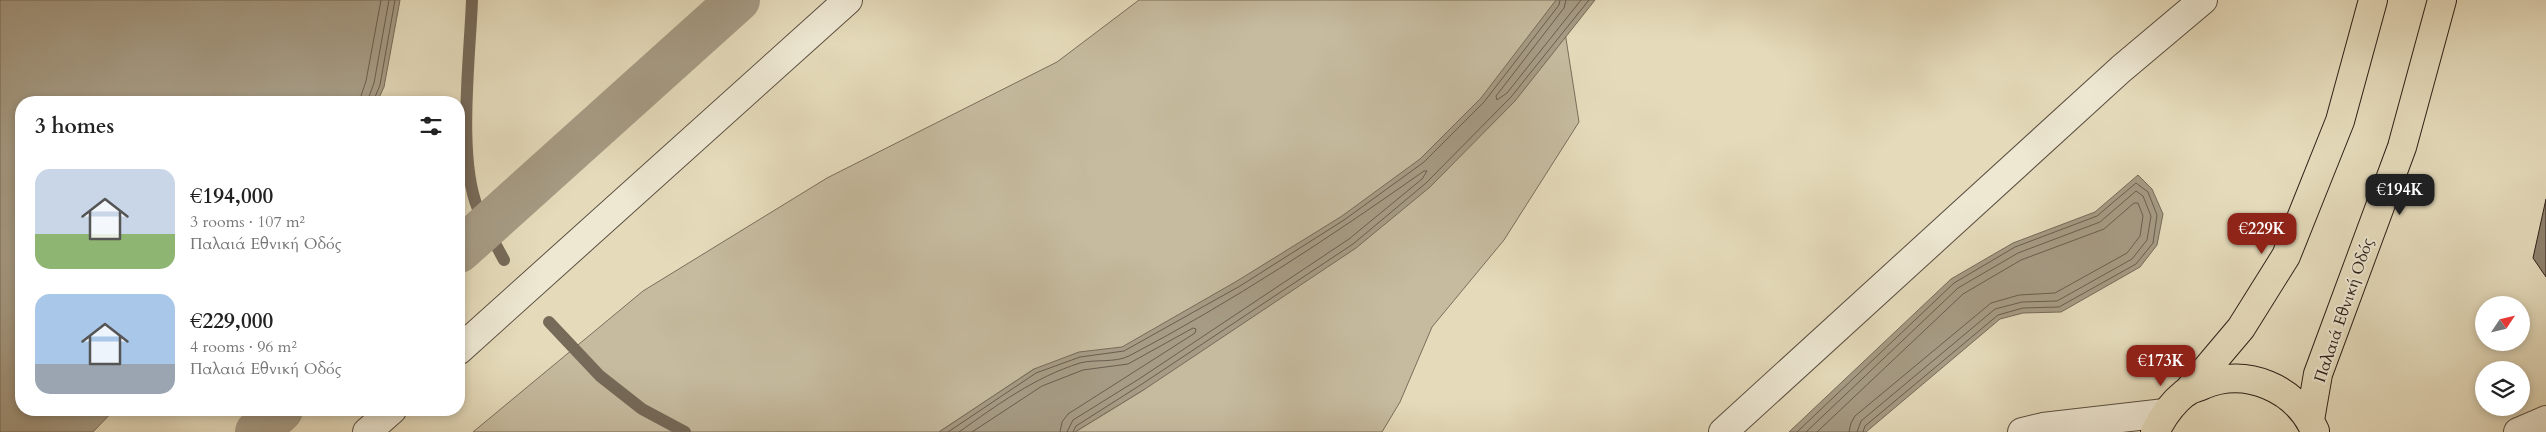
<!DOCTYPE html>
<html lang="en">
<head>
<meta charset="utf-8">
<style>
	:root { --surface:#fff; --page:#f2f2f2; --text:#222; --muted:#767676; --accent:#8f2418 }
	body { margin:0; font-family:Cardo,serif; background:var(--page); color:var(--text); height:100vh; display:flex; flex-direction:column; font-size:19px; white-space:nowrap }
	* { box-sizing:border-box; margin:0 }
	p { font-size:16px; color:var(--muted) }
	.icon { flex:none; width:28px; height:28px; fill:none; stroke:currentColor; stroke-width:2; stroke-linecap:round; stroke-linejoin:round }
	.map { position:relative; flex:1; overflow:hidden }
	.sheet { position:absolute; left:15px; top:96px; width:450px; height:320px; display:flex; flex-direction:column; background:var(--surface); border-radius:20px; box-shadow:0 2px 8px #0003 }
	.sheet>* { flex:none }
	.needle { width:32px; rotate:55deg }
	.tools { position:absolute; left:2475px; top:296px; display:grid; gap:10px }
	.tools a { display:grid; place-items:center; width:55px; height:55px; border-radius:50%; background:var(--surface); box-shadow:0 2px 8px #0003; font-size:25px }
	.price { position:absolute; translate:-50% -42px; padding:0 11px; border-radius:10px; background:var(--accent); color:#fff; font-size:16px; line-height:32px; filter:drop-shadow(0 1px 2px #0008) }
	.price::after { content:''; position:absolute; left:50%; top:30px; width:15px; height:11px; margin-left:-8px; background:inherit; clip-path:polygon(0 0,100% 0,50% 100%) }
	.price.on { background:#222; color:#fff }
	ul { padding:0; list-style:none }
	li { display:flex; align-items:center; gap:15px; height:125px; padding:0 20px }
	li span { display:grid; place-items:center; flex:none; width:140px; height:100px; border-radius:15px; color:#555 }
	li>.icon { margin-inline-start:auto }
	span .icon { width:60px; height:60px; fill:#fffc; stroke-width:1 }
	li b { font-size:21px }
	h2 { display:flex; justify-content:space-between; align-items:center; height:60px; padding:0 20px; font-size:21px }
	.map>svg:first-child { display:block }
</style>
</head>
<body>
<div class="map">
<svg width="2546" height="432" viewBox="0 0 2546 432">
	<rect width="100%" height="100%" fill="#e5dbbb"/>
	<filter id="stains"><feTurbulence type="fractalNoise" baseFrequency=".004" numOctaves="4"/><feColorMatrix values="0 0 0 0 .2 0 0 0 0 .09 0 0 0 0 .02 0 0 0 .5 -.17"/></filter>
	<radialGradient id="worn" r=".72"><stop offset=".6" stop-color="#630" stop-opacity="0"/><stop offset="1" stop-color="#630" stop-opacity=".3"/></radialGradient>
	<!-- green -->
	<path fill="#c6bb9f" stroke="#7a6e5c" d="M1139 0H1560L1579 122 1504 240 1432 327 1400 402 1382 432H1075L1145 389 1034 369 939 432H473L643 291 827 178 1057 62Z"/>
	<!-- water -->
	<path fill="#a69b84" stroke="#766a59" d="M0 0H400L384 87 377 102H21V410H114L93 432H0Z
		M1556 0H1595L1515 101 1430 187 1356 248 1145 389 1075 432H939L1034 369 1079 352 1122 347 1237 281 1342 216 1420 159 1481 98Z
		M2138 175 2152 189 2163 214 2157 245 2140 267 2061 312 2023 313 2000 319 1866 432H1789L1951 279 2013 243 2095 212Z"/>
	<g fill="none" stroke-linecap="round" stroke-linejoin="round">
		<!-- shore -->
		<path stroke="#6a5e4e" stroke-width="1" d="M1566 0 1564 8 1496 96 1497 100 1507 93 1581 0
			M359 102 366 81 381 0
			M367 102 374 83 389 0
			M373 102 380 85 395 0
			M948 432 1036 373 1080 357 1124 351 1240 286 1344 220 1424 162 1484 102 1559 5 1560 0
			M959 432C997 405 1035 377 1080 363 1095 359 1115 363 1129 356 1232 302 1329 238 1424 171H1427L1422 179 1349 239 1139 379 1073 420 1067 432
			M972 432 1042 386 1083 370 1128 364 1193 328 1196 329 1195 333 1068 414 1062 422 1060 432
			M1073 432 1076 426 1142 384 1353 244 1426 183 1511 97 1589 0
			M1797 432 1954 283 2015 247 2097 216 2136 183 2148 192 2157 215 2153 243 2136 264 2059 307 2023 308 1998 315 1865 426 1863 432
			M1806 432 1958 288 2018 253 2100 222 2136 191 2143 196 2151 216 2147 240 2132 259 2057 301 2022 302 1995 309 1861 421 1857 432
			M1817 432 1963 294 2021 260 2104 229 2134 203H2138L2143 216 2140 236 2127 253 2055 293 2019 295 1991 303 1855 416 1851 423 1849 432"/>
		<!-- stream -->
		<path stroke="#766a59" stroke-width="12" d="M472 0C470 56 457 159 478 209 485 226 495 243 504 260
			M549 322 600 376 642 409 685 432"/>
		<!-- canal -->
		<path stroke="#a69b84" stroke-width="44" d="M459 251 738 0
			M257 432 281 410"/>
	</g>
	<!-- building -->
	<path fill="#8d816d" stroke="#2d2018" d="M2546 199V277L2533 258Z"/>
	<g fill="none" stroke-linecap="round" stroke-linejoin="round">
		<!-- minor casing -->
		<g stroke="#5b4f41" stroke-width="30">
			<path id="minor" d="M459 350 848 0
				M367 432 392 410
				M1723 432 2121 69 2203 0
				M2022 432 2043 427 2165 413
				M2518 432 2546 420"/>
		</g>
		<!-- major casing -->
		<g stroke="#2d2018" stroke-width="30">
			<path id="major" d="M2187 392 2241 328 2286 256 2340 121 2373 0
				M2310 420 2318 374 2402 147 2442 0
				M2155 432C2163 416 2171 404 2185 393 2190 389 2197 388 2203 385 2246 367 2296 388 2315 431"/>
		</g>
		<!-- minor -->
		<use href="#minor" stroke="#eee8d3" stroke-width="28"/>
		<!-- major -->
		<use href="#major" stroke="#e5dbbb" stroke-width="28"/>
	</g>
	<g text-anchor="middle" stroke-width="4" stroke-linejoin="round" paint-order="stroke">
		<!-- street labels -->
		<g font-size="16" fill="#2d2018" stroke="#eee8d3">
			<text transform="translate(2343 310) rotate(-71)" y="6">Παλαιά Εθνική Οδός</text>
		</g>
	</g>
	<rect width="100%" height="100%" filter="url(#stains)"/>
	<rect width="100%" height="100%" fill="url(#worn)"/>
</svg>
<div class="tools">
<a><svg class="needle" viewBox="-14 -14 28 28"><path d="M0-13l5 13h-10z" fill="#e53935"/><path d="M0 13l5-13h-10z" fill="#767676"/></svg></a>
<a><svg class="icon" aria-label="layers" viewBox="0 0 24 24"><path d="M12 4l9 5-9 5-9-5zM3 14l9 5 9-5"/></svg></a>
</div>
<b class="price on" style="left:2400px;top:216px">€194K</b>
<b class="price" style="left:2262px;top:255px">€229K</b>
<b class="price" style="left:2161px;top:387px">€173K</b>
<section class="sheet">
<h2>3 homes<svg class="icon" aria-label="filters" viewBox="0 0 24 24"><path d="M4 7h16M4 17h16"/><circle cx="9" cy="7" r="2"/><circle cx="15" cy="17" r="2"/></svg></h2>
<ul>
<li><span style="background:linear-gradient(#c9d6e8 65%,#8fb573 0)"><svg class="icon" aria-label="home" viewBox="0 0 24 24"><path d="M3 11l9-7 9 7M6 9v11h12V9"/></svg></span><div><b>€194,000</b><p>3 rooms · 107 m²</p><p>Παλαιά Εθνική Οδός</p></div></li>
<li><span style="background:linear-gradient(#a9c7e8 70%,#9aa5b1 0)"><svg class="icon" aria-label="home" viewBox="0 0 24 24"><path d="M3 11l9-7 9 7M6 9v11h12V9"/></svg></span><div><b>€229,000</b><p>4 rooms · 96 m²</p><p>Παλαιά Εθνική Οδός</p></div></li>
</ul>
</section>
</div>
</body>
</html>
